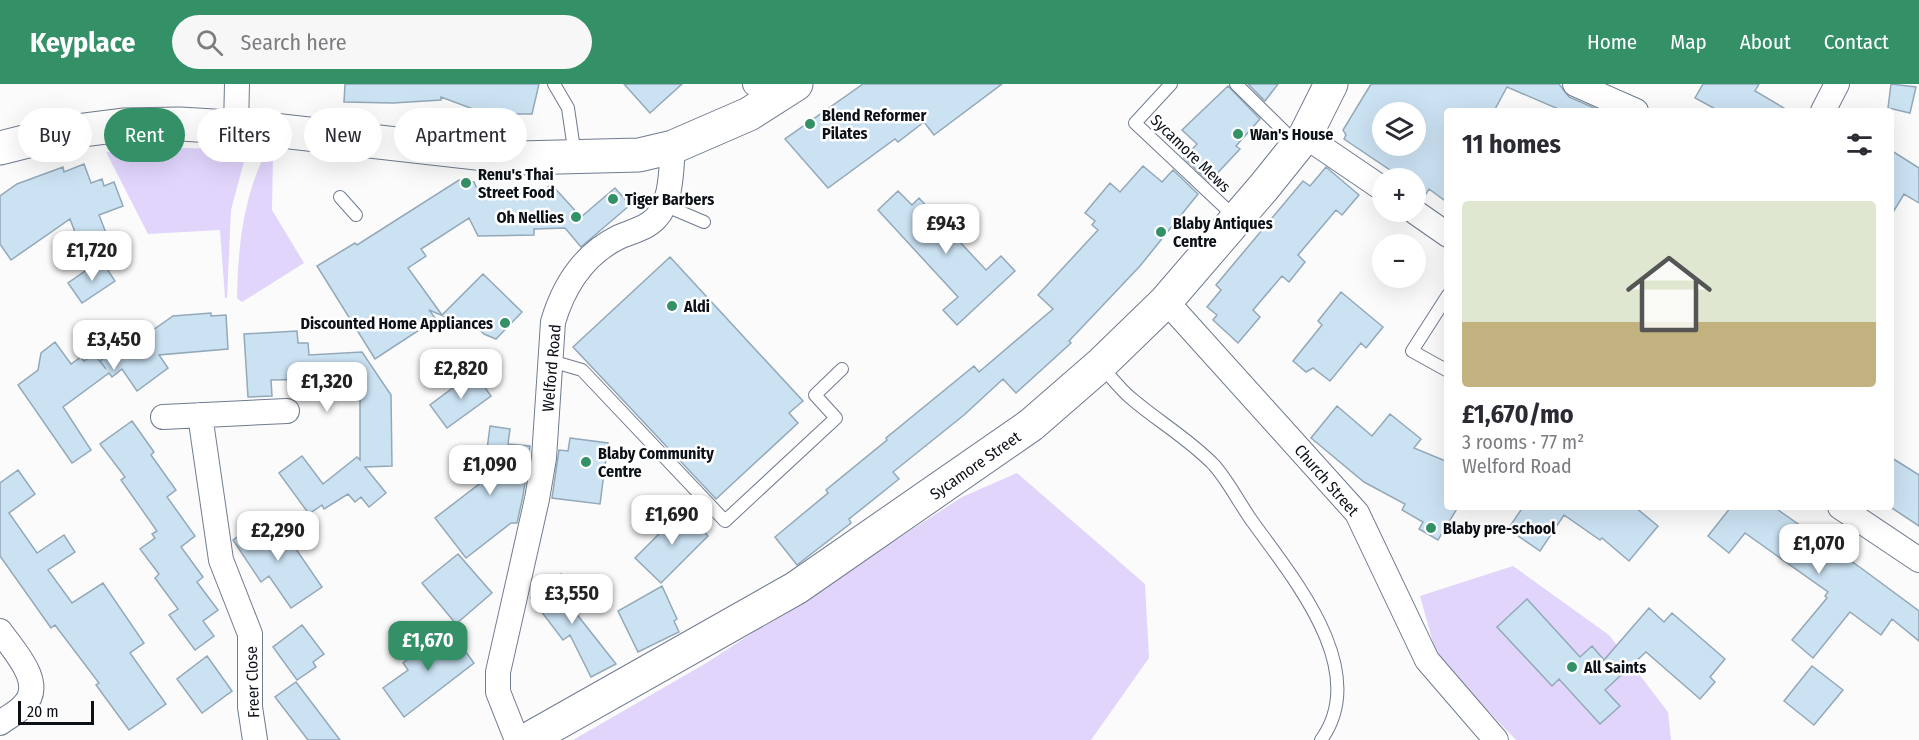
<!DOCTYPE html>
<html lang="en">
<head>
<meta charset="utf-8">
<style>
	:root { --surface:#fff; --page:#f7f7f7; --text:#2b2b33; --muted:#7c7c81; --line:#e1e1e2; --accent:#339067 }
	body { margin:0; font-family:"Fira Sans Condensed",sans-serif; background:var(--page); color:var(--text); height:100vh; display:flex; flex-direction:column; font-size:22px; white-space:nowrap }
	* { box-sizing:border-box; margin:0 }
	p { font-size:20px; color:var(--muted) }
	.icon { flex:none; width:33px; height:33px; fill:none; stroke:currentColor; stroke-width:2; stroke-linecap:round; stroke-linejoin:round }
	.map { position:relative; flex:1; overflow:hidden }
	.side { position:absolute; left:1444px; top:24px; width:450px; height:402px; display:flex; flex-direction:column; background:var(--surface); border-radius:6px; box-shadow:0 6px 24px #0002 }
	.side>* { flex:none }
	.top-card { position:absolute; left:18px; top:24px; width:570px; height:54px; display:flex; gap:12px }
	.fabs { position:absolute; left:1372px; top:18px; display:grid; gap:12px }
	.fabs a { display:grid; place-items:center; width:54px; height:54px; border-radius:50%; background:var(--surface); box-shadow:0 6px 24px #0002; font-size:30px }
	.scale { position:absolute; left:18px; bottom:15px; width:76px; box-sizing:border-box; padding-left:6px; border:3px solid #0c1118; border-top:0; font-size:16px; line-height:21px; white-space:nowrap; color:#0c1118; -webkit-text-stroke:4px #fff; paint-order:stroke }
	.price { position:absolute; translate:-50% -51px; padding:0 14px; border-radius:12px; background:#fff; color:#222; font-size:20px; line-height:39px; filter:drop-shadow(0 2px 3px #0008) }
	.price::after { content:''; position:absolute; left:50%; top:36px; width:18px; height:14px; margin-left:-9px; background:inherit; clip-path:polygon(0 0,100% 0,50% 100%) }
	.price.current { background:var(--accent); color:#fff }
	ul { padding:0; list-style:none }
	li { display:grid; align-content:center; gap:12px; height:318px; padding:0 18px }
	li+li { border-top:2px solid var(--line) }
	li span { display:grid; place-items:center; height:186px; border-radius:6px; color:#555 }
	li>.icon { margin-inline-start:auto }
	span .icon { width:108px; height:108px; fill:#fffc; stroke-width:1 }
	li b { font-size:26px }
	h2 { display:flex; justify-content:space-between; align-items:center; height:72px; padding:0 18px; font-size:26px }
	.tag { padding:0 21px; border-radius:27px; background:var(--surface); box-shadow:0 6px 24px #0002; font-size:21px; line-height:54px }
	.tag.current { background:var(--accent); color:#fff }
	header { display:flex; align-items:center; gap:36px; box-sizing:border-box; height:84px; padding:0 30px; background:var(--accent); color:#fff }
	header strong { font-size:28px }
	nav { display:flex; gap:33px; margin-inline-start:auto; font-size:21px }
	.search { width:420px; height:54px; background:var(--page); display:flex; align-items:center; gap:15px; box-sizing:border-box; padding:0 21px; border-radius:33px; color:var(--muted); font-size:22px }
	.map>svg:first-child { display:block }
</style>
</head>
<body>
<header>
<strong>Keyplace</strong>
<div class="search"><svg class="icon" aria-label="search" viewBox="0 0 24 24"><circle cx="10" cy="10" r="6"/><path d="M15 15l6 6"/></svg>Search here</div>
<nav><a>Home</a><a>Map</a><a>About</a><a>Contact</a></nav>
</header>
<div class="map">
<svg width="1919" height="656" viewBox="0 0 1919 656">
	<rect width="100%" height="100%" fill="#fbfbfb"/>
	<!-- green -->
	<path fill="#e1d5fc" d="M157 63 247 66 231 126 227 214H225L220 146 148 150 106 68Z
		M266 68 273 69 272 126 304 179 242 218 237 214C238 163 243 114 266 68Z
		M1017 389 1145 500 1149 574 1091 656H573L708 578 962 413Z
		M1513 482 1609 551 1668 628 1671 656H1516L1437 573 1420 512Z"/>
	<!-- building -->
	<path fill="#cbe2f3" stroke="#93a8b8" stroke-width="1.5" fill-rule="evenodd" d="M345 0H539L532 30H502L500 35 441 13V16L393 19 344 18Z
		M624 0H682L650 29Z
		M863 0H1002L934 51 924 38 898 58 895 55 828 104 785 55Z
		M1248 0H1278L1265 17Z
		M1371 0H1559L1569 13 1601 27H1563L1507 3 1494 27H1448V119L1429 105 1426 110 1416 103V94H1402L1344 55 1346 51 1343 46ZM1383 28H1416V62H1383Z
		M1703 0H1759L1755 7 1789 27H1719L1695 14Z
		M1891 0 1916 3 1910 29 1888 24Z
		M1228 2 1260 35 1236 62 1240 65 1209 98 1184 74 1197 60 1182 46Z
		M1892 67 1919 84V119L1904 110 1892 130Z
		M84 80 91 99 102 95 104 102 114 98 123 122 99 131 113 167 86 177 70 135 11 176 0 160V112L17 100 63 83 64 88Z
		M1143 82 1162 98 1173 86 1198 110 1140 182 1069 257 1071 259 1016 309 1003 295 964 331 893 388 899 395 849 435 851 439 797 481 775 453 828 409 826 406 887 356 886 354 974 282 979 288 1053 225 1038 211 1098 146 1092 141 1095 137 1085 129 1110 99 1120 108Z
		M1326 83 1359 111 1342 131 1336 126 1298 171 1305 178 1289 198 1282 192 1253 226 1260 233 1238 259 1213 236 1217 231 1207 223 1221 206 1216 201 1303 97 1310 102Z
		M459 96 474 98 478 107 546 105 551 100 581 133 615 104 630 121 581 163 565 144 534 145V151L478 152 469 134 421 165 426 172 408 184 442 231 483 190 522 228 496 255 484 250 471 237 464 241 429 226 436 235 375 275 317 182 355 159 357 161Z
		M898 107 912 121 919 114 986 186 1001 172 1015 187 957 241 943 226 958 213 878 126Z
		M670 173 803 317 789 329 798 339 716 415 573 263Z
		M101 176 115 197 82 219 68 199Z
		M1341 208 1383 243 1366 264 1361 259 1330 297 1313 284 1306 288 1293 277 1322 241 1318 237Z
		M211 229V232L226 231 228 265 159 271 168 284 137 307 122 285 112 293 109 289 63 323 91 366 72 379 18 301 38 286 41 269 55 258 71 280 81 273 84 277 94 270 106 285 100 277 123 260 126 265 173 232Z
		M297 247 298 259H308L309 271 362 268 391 311 392 382 365 383 386 409 369 423 361 413 355 418 348 410 324 425 322 421 309 430 279 389 302 372 323 400 357 373 360 376V312L327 314 326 295 271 296 272 312 248 313 244 250Z
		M474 288 491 312 447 344 430 321Z
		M1337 322 1372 352 1390 330 1421 355 1414 364 1448 378V423H1458L1438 456 1419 445 1423 438 1402 426 1405 420 1364 398 1311 354Z
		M132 337 154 368 151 371 176 406 167 413 195 452 181 463 203 493 197 498 218 526 203 537 214 552 195 566 169 531 178 525 155 494 159 490 140 465 155 454 152 450 157 447 121 396 125 393 100 360Z
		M490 342 510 345 508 360 530 362 523 412 517 439H511L466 474 435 434 483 397Z
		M570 354 608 359 600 420 552 414 559 366 568 367Z
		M1892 374 1919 391V442L1892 424Z
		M18 386 35 410 9 429 37 469 64 451 75 468 48 486 72 519 103 499 144 559 130 569 166 620 129 646 96 601 99 599 55 541 51 544 0 472V399Z
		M1523 423H1635L1658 442 1629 477 1602 454 1600 456 1564 431 1540 467 1508 445Z
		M1731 423H1774L1861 484 1919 527V557L1892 535 1881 551 1850 528 1813 574 1792 556 1827 514 1825 512 1828 508 1745 449 1729 469 1708 452Z
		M684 425 708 452 661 499 635 474Z
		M265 434 278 454 285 449 322 503 291 524 269 492 261 498 233 456Z
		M458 470 492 509 456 540 422 499Z
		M561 490 574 506 564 514 616 580 591 593 570 551 563 556 531 514Z
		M662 502 677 535 674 537 679 548 638 568 618 527Z
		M1527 515 1580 573 1592 562 1604 576 1649 524 1664 538 1672 529 1725 575 1710 593 1715 598 1700 615 1646 568 1605 606 1620 622 1600 640 1559 595 1552 602 1497 543Z
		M302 541 324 570 313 578 316 583 297 596 273 563Z
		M448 544 474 579 404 633 383 604 408 586 403 579Z
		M207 572 232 607 202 629 177 595Z
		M1812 582 1843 606 1814 641 1784 617Z
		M296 598 340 656H308L275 613Z"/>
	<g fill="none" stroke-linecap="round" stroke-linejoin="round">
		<!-- lane casing -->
		<g stroke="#6f7b8f" stroke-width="14">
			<path id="lane" d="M554 0 568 24 575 72
				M1171 0 1135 39 1236 134
				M1236 0 1297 60
				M340 113 356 131
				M664 121 704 138
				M1448 211 1412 267 1448 287
				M551 277 582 286 725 437 836 334 815 311 842 285
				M1101 282C1111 293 1121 306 1132 315 1159 338 1189 355 1214 381 1229 398 1239 419 1252 437 1292 493 1372 586 1321 656"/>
		</g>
		<!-- street casing -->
		<g stroke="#6f7b8f" stroke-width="26">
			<path id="street" d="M755 0 760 2
				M1575 0 1636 27
				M1823 27 1837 0
				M236 42 237 0
				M1305 52 1383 105
				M1415 128 1448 151
				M1166 217 1357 429 1427 576 1496 656
				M200 331 221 476 250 550V623L255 656
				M163 333 287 327
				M1840 423 1919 476
				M0 547C13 566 47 600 23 622 17 629 8 633 0 639
				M517 656 498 608V588L537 415 544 374 553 238C564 201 584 170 619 153 632 147 646 145 656 134 672 117 671 86 673 63"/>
		</g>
		<!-- secondary casing -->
		<g stroke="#6f7b8f" stroke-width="35">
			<path id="secondary" d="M0 64 60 49 123 41 180 40 264 45 519 74 639 71 673 63 749 30 796 0
				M527 656 796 504 1031 341 1100 281 1166 217 1264 103 1305 52 1331 0"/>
		</g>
		<!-- lane -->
		<use href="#lane" stroke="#fff" stroke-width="12"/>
		<!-- street -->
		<use href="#street" stroke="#fff" stroke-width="24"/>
		<!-- secondary -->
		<use href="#secondary" stroke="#fff" stroke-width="33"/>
	</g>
	<!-- markers -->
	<g fill="#339067" stroke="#fff" stroke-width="2">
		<circle cx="810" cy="40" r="6"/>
		<circle cx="1238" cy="50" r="6"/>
		<circle cx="466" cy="99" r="6"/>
		<circle cx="613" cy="115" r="6"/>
		<circle cx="576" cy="133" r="6"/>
		<circle cx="1161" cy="148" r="6"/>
		<circle cx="672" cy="222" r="6"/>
		<circle cx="505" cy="239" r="6"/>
		<circle cx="586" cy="378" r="6"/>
		<circle cx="1431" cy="444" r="6"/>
		<circle cx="1572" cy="583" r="6"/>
	</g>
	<g text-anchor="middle" stroke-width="5" stroke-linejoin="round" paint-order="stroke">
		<!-- poi labels -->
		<g font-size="16" font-weight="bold" fill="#0c1118" stroke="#fff" text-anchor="start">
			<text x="822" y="37">Blend Reformer<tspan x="822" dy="18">Pilates</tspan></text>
			<text x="1250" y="56">Wan's House</text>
			<text x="478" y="96">Renu's Thai<tspan x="478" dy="18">Street Food</tspan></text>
			<text x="625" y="121">Tiger Barbers</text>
			<text x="564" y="139" text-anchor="end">Oh Nellies</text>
			<text x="1173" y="145">Blaby Antiques<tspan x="1173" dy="18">Centre</tspan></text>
			<text x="684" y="228">Aldi</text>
			<text x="493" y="245" text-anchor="end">Discounted Home Appliances</text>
			<text x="598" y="375">Blaby Community<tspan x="598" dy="18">Centre</tspan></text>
			<text x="1443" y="450">Blaby pre-school</text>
			<text x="1584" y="589">All Saints</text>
		</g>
		<!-- street labels -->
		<g font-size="16" fill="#0c1118" stroke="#fff">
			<text transform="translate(1191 69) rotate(44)" y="6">Sycamore Mews</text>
			<text transform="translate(551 284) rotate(-85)" y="6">Welford Road</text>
			<text transform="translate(975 381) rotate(-35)" y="6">Sycamore Street</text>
			<text transform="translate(1327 396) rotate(49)" y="6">Church Street</text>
			<text transform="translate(252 598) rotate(-92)" y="6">Freer Close</text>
		</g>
	</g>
</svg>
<div class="fabs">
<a><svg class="icon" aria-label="layers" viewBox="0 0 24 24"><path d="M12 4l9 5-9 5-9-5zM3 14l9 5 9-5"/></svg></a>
<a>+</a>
<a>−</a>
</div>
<div class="scale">20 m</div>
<b class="price" style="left:946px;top:171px">£943</b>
<b class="price" style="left:92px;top:198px">£1,720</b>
<b class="price" style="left:114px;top:287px">£3,450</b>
<b class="price" style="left:461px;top:316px">£2,820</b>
<b class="price" style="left:327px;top:329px">£1,320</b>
<b class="price" style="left:490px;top:412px">£1,090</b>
<b class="price" style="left:672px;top:462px">£1,690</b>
<b class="price" style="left:278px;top:478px">£2,290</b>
<b class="price" style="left:1819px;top:491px">£1,070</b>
<b class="price" style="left:572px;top:541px">£3,550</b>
<b class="price current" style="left:428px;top:588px">£1,670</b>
<div class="top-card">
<a class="tag">Buy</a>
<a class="tag current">Rent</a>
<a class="tag">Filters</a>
<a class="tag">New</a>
<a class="tag">Apartment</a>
</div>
<section class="side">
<h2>11 homes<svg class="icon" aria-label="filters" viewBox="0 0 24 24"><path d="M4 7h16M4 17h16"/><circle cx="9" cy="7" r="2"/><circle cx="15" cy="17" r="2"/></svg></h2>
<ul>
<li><span style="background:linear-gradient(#dfe7d0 65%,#c2b280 0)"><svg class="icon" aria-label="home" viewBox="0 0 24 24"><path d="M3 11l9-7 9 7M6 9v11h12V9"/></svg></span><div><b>£1,670/mo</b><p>3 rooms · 77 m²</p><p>Welford Road</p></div></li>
</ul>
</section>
</div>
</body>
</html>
